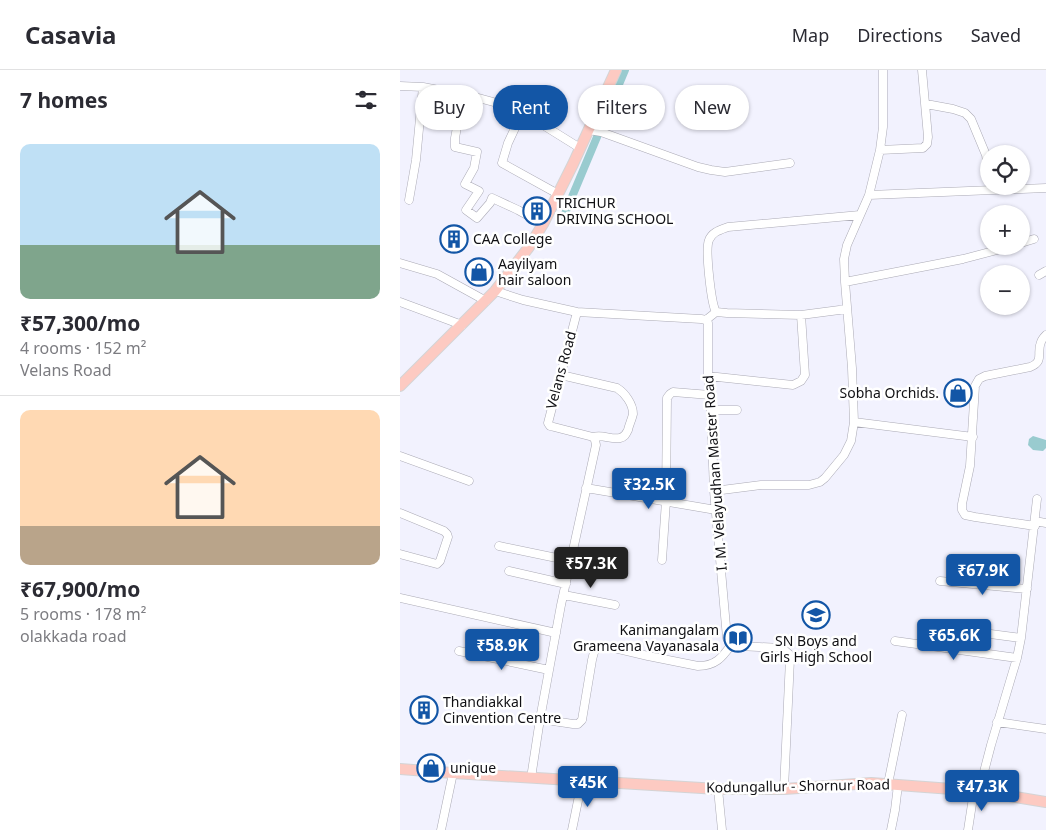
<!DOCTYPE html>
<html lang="en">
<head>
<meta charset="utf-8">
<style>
	:root { --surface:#fff; --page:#f2f2f3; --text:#2b2b33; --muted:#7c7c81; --line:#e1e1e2; --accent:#1356a6 }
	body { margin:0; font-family:"Noto Sans",sans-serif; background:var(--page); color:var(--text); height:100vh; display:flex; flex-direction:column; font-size:19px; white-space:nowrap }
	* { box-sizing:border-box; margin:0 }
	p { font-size:16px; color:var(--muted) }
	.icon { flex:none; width:28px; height:28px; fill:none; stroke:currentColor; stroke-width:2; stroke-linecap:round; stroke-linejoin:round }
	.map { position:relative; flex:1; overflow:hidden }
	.panel { display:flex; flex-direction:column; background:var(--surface); width:400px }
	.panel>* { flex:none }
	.hud { position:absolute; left:15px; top:15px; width:475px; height:45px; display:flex; gap:10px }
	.buttons { position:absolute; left:580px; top:75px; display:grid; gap:10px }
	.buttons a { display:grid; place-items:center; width:50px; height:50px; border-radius:50%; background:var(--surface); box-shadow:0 1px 4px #0004; font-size:25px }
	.price { position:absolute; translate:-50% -42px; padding:0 11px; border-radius:5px; background:var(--accent); color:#fff; font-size:16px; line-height:32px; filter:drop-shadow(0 1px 2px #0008) }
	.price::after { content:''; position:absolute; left:50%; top:30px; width:15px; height:11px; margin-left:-8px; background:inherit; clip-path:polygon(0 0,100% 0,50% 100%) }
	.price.active { background:#222; color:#fff }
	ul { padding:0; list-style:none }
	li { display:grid; align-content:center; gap:10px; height:265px; padding:0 20px }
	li+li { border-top:1px solid var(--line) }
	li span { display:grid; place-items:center; height:155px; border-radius:10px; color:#555 }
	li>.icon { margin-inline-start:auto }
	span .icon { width:90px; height:90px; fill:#fffc; stroke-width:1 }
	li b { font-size:21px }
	h2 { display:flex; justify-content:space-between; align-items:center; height:60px; padding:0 20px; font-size:21px }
	.chip { padding:0 18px; border-radius:22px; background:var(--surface); box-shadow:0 1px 4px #0004; font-size:18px; line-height:45px }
	.chip.active { background:var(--accent); color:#fff }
	header { display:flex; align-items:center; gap:30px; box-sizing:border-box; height:70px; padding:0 25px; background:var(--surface); border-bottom:1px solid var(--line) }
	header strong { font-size:24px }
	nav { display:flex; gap:28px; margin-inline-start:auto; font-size:18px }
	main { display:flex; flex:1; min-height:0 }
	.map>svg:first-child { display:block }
</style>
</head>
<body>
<header>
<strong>Casavia</strong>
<nav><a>Map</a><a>Directions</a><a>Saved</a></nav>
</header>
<main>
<section class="panel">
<h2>7 homes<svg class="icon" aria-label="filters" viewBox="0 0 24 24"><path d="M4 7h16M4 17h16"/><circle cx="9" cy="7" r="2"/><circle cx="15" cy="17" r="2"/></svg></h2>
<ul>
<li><span style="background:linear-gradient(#bfe0f5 65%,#7fa58c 0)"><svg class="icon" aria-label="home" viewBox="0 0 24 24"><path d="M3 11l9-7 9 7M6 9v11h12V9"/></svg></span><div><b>₹57,300/mo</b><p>4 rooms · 152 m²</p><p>Velans Road</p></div></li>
<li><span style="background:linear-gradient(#ffd9b3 75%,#b9a48a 0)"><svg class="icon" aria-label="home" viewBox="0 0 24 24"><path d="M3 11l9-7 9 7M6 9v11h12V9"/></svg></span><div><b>₹67,900/mo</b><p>5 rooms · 178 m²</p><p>olakkada road</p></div></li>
</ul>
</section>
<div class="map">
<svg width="646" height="760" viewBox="0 0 646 760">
	<rect width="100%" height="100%" fill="#f2f2fe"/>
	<!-- water -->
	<path fill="#99cbcf" d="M633 366 646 370V378L643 381 633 380 628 375 629 369Z"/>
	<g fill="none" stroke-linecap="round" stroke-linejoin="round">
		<!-- canal -->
		<path stroke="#99cbcf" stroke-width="8" d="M164 146 225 0"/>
		<!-- minor casing -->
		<g stroke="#abaab5" stroke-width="9">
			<path id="minor" d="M0 16 23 17 75 27 108 36 135 50 180 78
				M63 25 55 68V77L77 82 74 98 65 114 79 121 66 140 77 148 90 133 92 128 118 140 143 154
				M526 34 553 39 565 43 571 49 586 85 589 104
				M115 58 108 73 102 93 158 124
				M189 60 201 62 298 97 311 100 325 102 390 93
				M480 80 523 78 527 74 528 67 522 0
				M469 125 646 118
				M9 130 16 90 23 17
				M621 173 634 169
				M0 193 37 204 86 231
				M639 205 646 201
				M445 212 563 189 612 176
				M95 221 123 230 177 242 301 249 306 250 308 253V306L311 340 314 421 327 568 331 575 338 576 382 578 389 584 390 589 384 719
				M0 232 62 255
				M316 242 327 243 401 245 447 239
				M306 250 316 242C311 233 305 179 309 170 312 162 320 160 328 157L460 145
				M161 305 217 318C225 323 233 334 233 344 232 349 229 355 228 360 226 364 225 367 220 368 211 370 203 364 193 367
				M308 306 393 315 401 311 405 305 401 245
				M311 340H337
				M454 352 573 367
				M0 386 69 411
				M186 418 316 440
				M314 421 361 415H409L420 412 425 408 444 385 451 371 454 352 452 298 445 212 444 189 447 175 469 125 480 80 483 57V0
				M0 443 44 461 47 464 48 467 40 491 37 494 0 484
				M635 451 646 453
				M635 456 575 447 565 445 562 440V434L570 396 575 316 579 309 585 306 630 297C645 291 636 283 641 272 642 269 644 267 646 265
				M99 476 171 491
				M262 490 266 431 267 328 270 324 273 322 310 325
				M109 501 166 514
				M540 511 627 519
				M164 525 215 535
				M0 528 156 563
				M522 555 621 568
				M495 571 617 588
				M59 581 149 600
				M140 649 173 654H178L182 650 192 590 194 582 198 578 210 577 248 586 298 596C315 596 322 588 331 575
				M597 652 646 659
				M131 708 140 649 161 535 196 375 195 370 193 367 154 357 150 356 148 353 177 242
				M488 714 502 645
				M318 719 322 760
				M579 721 591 675 617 588 621 568 637 429
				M41 760 53 703
				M172 760 182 711
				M491 760 495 740 498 715
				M568 760 574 721"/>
		</g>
		<!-- major casing -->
		<g stroke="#d4d4d5" stroke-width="12">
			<path id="major" d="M0 316 95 221 129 177 143 154 173 94 216 0
				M0 699 53 703 318 719H384L471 713 579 721 646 732"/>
		</g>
		<!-- minor -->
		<use href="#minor" stroke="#fff" stroke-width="8"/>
		<!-- major -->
		<use href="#major" stroke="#fdcac2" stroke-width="10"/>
	</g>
	<!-- icons -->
	<defs>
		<g id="building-ring" transform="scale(1.4375)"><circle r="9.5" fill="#fff" stroke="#1356a6" stroke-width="1.5"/><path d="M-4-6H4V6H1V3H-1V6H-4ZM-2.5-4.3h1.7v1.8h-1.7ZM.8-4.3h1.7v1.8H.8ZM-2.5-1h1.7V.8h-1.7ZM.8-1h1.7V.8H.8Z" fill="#1356a6"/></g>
		<g id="shop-ring" transform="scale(1.4375)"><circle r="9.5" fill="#fff" stroke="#1356a6" stroke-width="1.5"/><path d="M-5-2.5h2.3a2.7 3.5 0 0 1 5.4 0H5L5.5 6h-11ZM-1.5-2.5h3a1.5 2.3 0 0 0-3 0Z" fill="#1356a6"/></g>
		<g id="school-ring" transform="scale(1.4375)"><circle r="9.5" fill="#fff" stroke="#1356a6" stroke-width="1.5"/><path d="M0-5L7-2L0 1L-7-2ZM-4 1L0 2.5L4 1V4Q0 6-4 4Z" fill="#1356a6"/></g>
		<g id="library-ring" transform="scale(1.4375)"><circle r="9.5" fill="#fff" stroke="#1356a6" stroke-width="1.5"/><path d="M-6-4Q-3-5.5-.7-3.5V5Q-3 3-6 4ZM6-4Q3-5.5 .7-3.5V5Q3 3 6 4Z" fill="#1356a6"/></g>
	</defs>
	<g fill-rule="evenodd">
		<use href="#building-ring" x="137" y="141"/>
		<use href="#building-ring" x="54" y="169"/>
		<use href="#shop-ring" x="79" y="202"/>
		<use href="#shop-ring" x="558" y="323"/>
		<use href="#school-ring" x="416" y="545"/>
		<use href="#library-ring" x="338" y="568"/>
		<use href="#building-ring" x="24" y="640"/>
		<use href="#shop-ring" x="31" y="698"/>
	</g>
	<g text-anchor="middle" stroke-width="5" stroke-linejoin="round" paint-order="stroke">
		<!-- poi labels -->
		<g font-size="14" fill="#101014" stroke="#fff" text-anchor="start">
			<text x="156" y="138">TRICHUR<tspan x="156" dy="16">DRIVING SCHOOL</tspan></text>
			<text x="73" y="174">CAA College</text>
			<text x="98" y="199">Aayilyam<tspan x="98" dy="16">hair saloon</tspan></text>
			<text x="539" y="328" text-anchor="end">Sobha Orchids.</text>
			<text x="319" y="565" text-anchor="end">Kanimangalam<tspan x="319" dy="16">Grameena Vayanasala</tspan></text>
			<text x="416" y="576" text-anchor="middle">SN Boys and<tspan x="416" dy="16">Girls High School</tspan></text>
			<text x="43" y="637">Thandiakkal<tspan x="43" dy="16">Cinvention Centre</tspan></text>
			<text x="50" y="703">unique</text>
		</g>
		<!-- street labels -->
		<g font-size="14" fill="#101014" stroke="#fff">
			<text transform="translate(161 300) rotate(-75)" y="5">Velans Road</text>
			<text transform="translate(315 403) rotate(-94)" y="5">I. M. Velayudhan Master Road</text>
			<text transform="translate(398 716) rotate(-1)" y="5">Kodungallur - Shornur Road</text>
		</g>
	</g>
</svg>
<div class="buttons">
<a><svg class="icon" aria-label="locate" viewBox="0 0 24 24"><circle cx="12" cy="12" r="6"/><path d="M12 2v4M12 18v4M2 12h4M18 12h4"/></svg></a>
<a>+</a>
<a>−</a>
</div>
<b class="price" style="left:249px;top:440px">₹32.5K</b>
<b class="price active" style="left:191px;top:519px">₹57.3K</b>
<b class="price" style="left:583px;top:526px">₹67.9K</b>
<b class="price" style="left:554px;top:591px">₹65.6K</b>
<b class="price" style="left:102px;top:601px">₹58.9K</b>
<b class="price" style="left:188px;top:738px">₹45K</b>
<b class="price" style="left:582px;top:742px">₹47.3K</b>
<div class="hud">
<a class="chip">Buy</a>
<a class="chip active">Rent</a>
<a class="chip">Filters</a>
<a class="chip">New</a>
</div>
</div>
</main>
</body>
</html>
